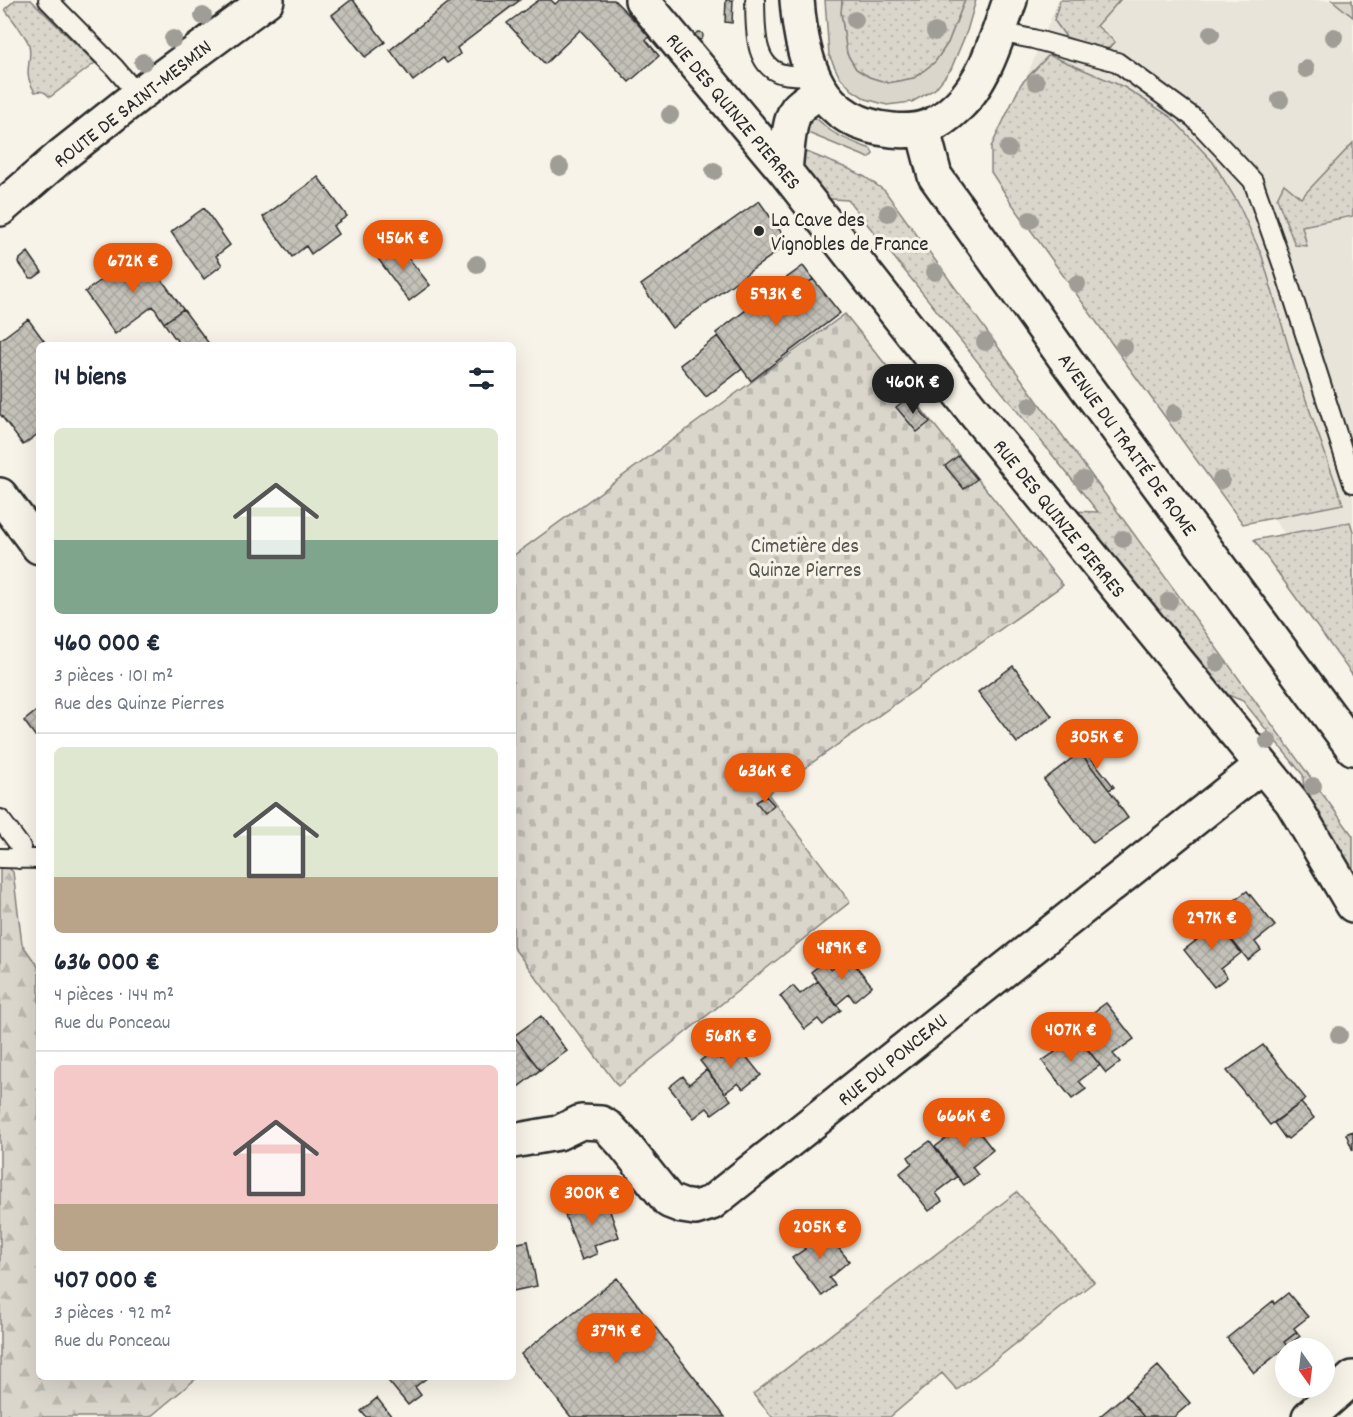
<!DOCTYPE html>
<html lang="fr">
<head>
<meta charset="utf-8">
<style>
	:root { --surface:#fff; --page:#f6f6f7; --text:#1f2937; --muted:#747a83; --line:#e0e1e3; --accent:#ea580c }
	body { margin:0; font-family:Dekko,sans-serif; background:var(--page); color:var(--text); height:100vh; display:flex; flex-direction:column; font-size:22px; white-space:nowrap }
	* { box-sizing:border-box; margin:0 }
	p { font-size:20px; color:var(--muted) }
	.icon { flex:none; width:33px; height:33px; fill:none; stroke:currentColor; stroke-width:2; stroke-linecap:round; stroke-linejoin:round }
	.map { position:relative; flex:1; overflow:hidden }
	.side { position:absolute; left:36px; top:342px; width:480px; height:1038px; display:flex; flex-direction:column; background:var(--surface); border-radius:9px; box-shadow:0 6px 24px #0002 }
	.side>* { flex:none }
	.needle { width:39px; rotate:166deg }
	.controls { position:absolute; left:1275px; top:1338px; display:grid; gap:12px }
	.controls a { display:grid; place-items:center; width:60px; height:60px; border-radius:50%; background:var(--surface); box-shadow:0 6px 24px #0002; font-size:30px }
	.price { position:absolute; translate:-50% -51px; padding:0 14px; border-radius:21px; background:var(--accent); color:#fff; font-size:20px; line-height:39px; filter:drop-shadow(0 2px 3px #0008) }
	.price::after { content:''; position:absolute; left:50%; top:36px; width:18px; height:14px; margin-left:-9px; background:inherit; clip-path:polygon(0 0,100% 0,50% 100%) }
	.price.selected { background:#222; color:#fff }
	ul { padding:0; list-style:none }
	li { display:grid; align-content:center; gap:12px; height:318px; padding:0 18px }
	li+li { border-top:2px solid var(--line) }
	li span { display:grid; place-items:center; height:186px; border-radius:9px; color:#555 }
	li>.icon { margin-inline-start:auto }
	span .icon { width:108px; height:108px; fill:#fffc; stroke-width:1 }
	li b { font-size:26px }
	h2 { display:flex; justify-content:space-between; align-items:center; height:72px; padding:0 18px; font-size:26px }
	.map>svg:first-child { display:block }
</style>
</head>
<body>
<div class="map">
<svg width="1353" height="1417" viewBox="0 0 1353 1417">
	<defs>
		<pattern id="grass-dots" width="8" height="8" patternUnits="userSpaceOnUse" patternTransform="scale(1.5)"><rect width="8" height="8" fill="#dad6cc"/><path d="M2 2h.1M6 6h.1" fill="none" stroke="#bbb8af" stroke-width="1.8" stroke-linecap="round"/></pattern>
		<pattern id="forest-firs" width="22" height="20" patternUnits="userSpaceOnUse" patternTransform="scale(1.5)"><rect width="22" height="20" fill="#dad6cc"/><path d="M5 1l3.5 6h-7zM16 11l3.5 6h-7z" fill="#bbb8af"/></pattern>
		<pattern id="cemetery-stones" width="16" height="16" patternUnits="userSpaceOnUse" patternTransform="scale(1.5)"><rect width="16" height="16" fill="#dad6cc"/><path d="M2 7V4a2 2 0 0 1 4 0v3zM10 15v-3a2 2 0 0 1 4 0v3z" fill="#bbb8af"/></pattern>
		<pattern id="building-cross-hatch" width="8" height="8" patternUnits="userSpaceOnUse" patternTransform="scale(1.5)"><rect width="8" height="8" fill="#c4c1b9"/><path d="M0 0l8 8M0 8l8-8" fill="none" stroke="#a9a69f"/></pattern>
	</defs>
	<rect width="100%" height="100%" fill="#f7f3e8"/>
	<filter id="ink" filterUnits="userSpaceOnUse"><feTurbulence type="fractalNoise" baseFrequency=".0167" numOctaves="2"/><feDisplacementMap in="SourceGraphic" scale="12" xChannelSelector="R" yChannelSelector="G"/><feConvolveMatrix kernelMatrix="1 2 1 2 8 2 1 2 1" color-interpolation-filters="sRGB"/></filter>
	<g filter="url(#ink)">
		<!-- built -->
		<path fill="#e8e4da" d="M1058 0H1353V624L995 152 1056 6Z"/>
		<!-- grass -->
		<path fill="url(#grass-dots)" stroke="#82807c" stroke-width="1.5" d="M15 0H31L95 63 50 97C45 92 42 90 35 92 21 70 33 65 29 45 28 38 10 17 5 9Z
			M842 0H965L948 43 935 62 914 78 888 83 869 77 856 69 847 54 841 13Z
			M1060 0H1120L1097 26 1115 42 1109 48 1102 50 1066 37 1054 20Z
			M1049 55 1124 87 1171 117 1213 162 1238 203 1262 256 1294 366 1343 504 1243 524 1120 355 1010 201 991 172V147L1021 84Z
			M1353 143V216L1302 226 1307 246 1295 245 1277 198 1284 184 1301 198Z
			M799 149 849 169 865 177 885 191 1353 836V885L1304 800 1303 775 1243 701 1214 689 1070 511 1098 512 848 200 817 198 803 178Z
			M1350 522 1353 531V676L1254 540Z
			M1017 1192 1094 1282 957 1390 942 1373 890 1417H772L753 1394Z"/>
		<!-- forest -->
		<path fill="url(#forest-firs)" stroke="#82807c" stroke-width="1.5" d="M0 859 13 872 22 944 39 968V1377H198L150 1417H0Z"/>
		<!-- cemetery -->
		<path fill="url(#cemetery-stones)" stroke="#82807c" stroke-width="1.5" d="M845 314 1063 585 768 794 850 902 618 1086 513 947V556Z"/>
		<!-- garden -->
		<path fill="#dad6cc" stroke="#82807c" stroke-width="1.5" d="M825 0H842L841 13 847 54 856 69 869 77 888 83 914 78 935 62 948 43 965 0H976L967 31 951 69 935 89 912 102 887 105 866 99 852 90 839 76 829 55Z
			M1332 0H1352L1353 17Z
			M812 116C820 120 824 126 831 131 843 139 858 144 871 149L873 154 869 158 803 131 805 123Z"/>
		<!-- building -->
		<path fill="url(#building-cross-hatch)" stroke="#2b2b2b" stroke-width="1.5" d="M351 0H353L385 42 365 57 332 15Z
			M452 0H520L457 48 460 54 447 63 443 58 413 81 390 50Z
			M539 0H551L555 4 560 0H614L650 36 646 40 659 56 629 82 580 30 545 64 507 23Z
			M726 0H733L732 23 725 22Z
			M695 36a4 4 0 1 1 8 0a4 4 0 1 1-8 0Z
			M318 177 347 216 333 226 338 234 311 254 306 246 292 257 263 217Z
			M759 201 789 243 672 328 641 285Z
			M204 208 230 245 216 256 222 265 204 279 171 232Z
			M395 241 430 285 409 301 376 256Z
			M141 251 183 309 164 323 153 306 115 334 85 292Z
			M28 252 42 272 34 278H30L19 263 20 259Z
			M803 266 813 279 793 296 781 282Z
			M813 279 840 313 751 381 716 333 776 287 786 300Z
			M781 282 793 296 786 300 776 287Z
			M183 309 210 345H180L164 323Z
			M28 319 47 345H39V433L23 445 0 414V340Z
			M718 336 742 369 706 397 680 365Z
			M909 397 930 422 917 432 896 407Z
			M958 456 977 479 964 489 945 466Z
			M1013 666 1052 716 1017 743 978 692Z
			M39 709V741L24 721Z
			M1084 749 1114 787 1109 790 1080 752Z
			M1080 752 1119 803 1118 804 1128 818 1093 843 1044 780Z
			M766 796 774 805 765 813 756 802Z
			M1247 891 1275 926 1255 942 1261 950 1248 960 1218 923 1231 914 1226 907Z
			M1213 917 1241 953 1221 969 1227 977 1214 987 1184 950 1197 940 1192 934Z
			M848 956 872 986 854 1001 849 994 836 1005 811 972 824 962 831 970Z
			M818 981 841 1010 823 1025 818 1019 805 1029 780 996 793 986 800 994Z
			M1106 1003 1134 1039 1113 1054 1120 1062 1106 1073 1076 1035 1089 1026 1084 1019Z
			M541 1016 567 1051 540 1070 514 1036Z
			M1072 1029 1100 1065 1079 1081 1086 1089 1072 1099 1042 1061 1055 1052 1050 1046Z
			M514 1036 540 1070 514 1090 513 1037Z
			M737 1045 761 1075 743 1089 738 1083 725 1093 700 1061 713 1051 720 1059Z
			M1263 1045 1306 1099 1270 1125 1227 1071Z
			M706 1070 731 1100 712 1114 707 1108 694 1118 669 1087 683 1076 689 1084Z
			M1301 1103 1314 1118 1288 1139 1286 1137 1285 1138 1274 1123Z
			M965 1114 993 1150 972 1167 978 1175 964 1185 935 1147 948 1137 943 1131Z
			M1353 1131V1151L1346 1134Z
			M930 1141 957 1177 936 1193 942 1201 929 1211 900 1173 912 1163 908 1157Z
			M604 1194 619 1237 594 1245 597 1254 582 1260 565 1215 581 1210 578 1203Z
			M821 1226 849 1261 829 1278 835 1285 822 1296 792 1258 805 1249 800 1243Z
			M528 1241 537 1286 513 1291V1244Z
			M617 1278 725 1417H571L521 1354Z
			M1288 1293 1308 1317 1294 1328 1297 1332 1284 1342 1287 1346 1254 1373 1227 1338 1273 1301 1274 1304Z
			M1297 1332 1300 1336 1287 1346 1284 1342Z
			M1158 1366 1190 1403 1174 1417H1144L1125 1395Z
			M385 1377H428L415 1387 421 1395 408 1405Z
			M1125 1395 1144 1417H1099Z
			M377 1398 392 1417H366L361 1411Z"/>
		<g fill="none" stroke-linecap="round" stroke-linejoin="round">
			<!-- service casing -->
			<g stroke="#2b2b2b" stroke-width="22">
				<path id="service" d="M48 0 114 67 138 95
					M755 0C756 24 752 68 784 74 793 76 803 75 813 76
					M998 32 1033 39 1117 62 1194 118 1253 181 1284 269 1353 483
					M0 819 21 847 19 859
					M0 858 39 859"/>
			</g>
			<!-- minor casing -->
			<g stroke="#2b2b2b" stroke-width="38">
				<path id="minor" d="M642 0 785 171 974 412 1292 802 1353 905
					M785 171C787 155 788 121 797 109 803 102 814 96 821 91
					M0 495 39 547
					M513 1141 558 1133 581 1122 601 1123 609 1128 623 1143 669 1201 682 1206 695 1208 711 1203 1261 766
					M1309 1417 1353 1378"/>
			</g>
			<!-- secondary casing -->
			<g stroke="#2b2b2b" stroke-width="38">
				<path id="secondary" d="M797 0C802 64 818 123 892 130 921 133 937 126 958 106 985 81 998 34 1010 0
					M923 130 935 176 1072 368 1353 748
					M0 209 61 156 138 95 267 0"/>
			</g>
			<!-- service -->
			<use href="#service" stroke="#f7f3e8" stroke-width="18"/>
			<!-- minor -->
			<use href="#minor" stroke="#f7f3e8" stroke-width="33"/>
			<!-- secondary -->
			<use href="#secondary" stroke="#f7f3e8" stroke-width="33"/>
		</g>
		<!-- trees -->
		<g fill="#9f9d96">
			<circle cx="203" cy="16" r="9"/>
			<circle cx="855" cy="20" r="9"/>
			<circle cx="935" cy="32" r="9"/>
			<circle cx="1211" cy="34" r="9"/>
			<circle cx="1334" cy="37" r="9"/>
			<circle cx="173" cy="39" r="9"/>
			<circle cx="143" cy="62" r="9"/>
			<circle cx="1306" cy="69" r="9"/>
			<circle cx="1036" cy="82" r="9"/>
			<circle cx="1280" cy="100" r="9"/>
			<circle cx="670" cy="115" r="9"/>
			<circle cx="1008" cy="149" r="9"/>
			<circle cx="560" cy="167" r="9"/>
			<circle cx="714" cy="171" r="9"/>
			<circle cx="888" cy="213" r="9"/>
			<circle cx="1030" cy="220" r="9"/>
			<circle cx="477" cy="264" r="9"/>
			<circle cx="935" cy="272" r="9"/>
			<circle cx="1077" cy="284" r="9"/>
			<circle cx="985" cy="342" r="9"/>
			<circle cx="1124" cy="347" r="9"/>
			<circle cx="1030" cy="406" r="9"/>
			<circle cx="1174" cy="413" r="9"/>
			<circle cx="1083" cy="480" r="9"/>
			<circle cx="1221" cy="480" r="9"/>
			<circle cx="1123" cy="539" r="9"/>
			<circle cx="1169" cy="601" r="9"/>
			<circle cx="1217" cy="663" r="9"/>
			<circle cx="1268" cy="741" r="9"/>
			<circle cx="1313" cy="786" r="9"/>
			<circle cx="1339" cy="1035" r="9"/>
		</g>
	</g>
	<!-- markers -->
	<circle fill="#2b2b2b" stroke="#f7f3e8" stroke-width="2" cx="759" cy="231" r="6"/>
	<g text-anchor="middle" stroke-width="6" stroke-linejoin="round" paint-order="stroke">
		<!-- street labels -->
		<g font-size="21" fill="#2b2b2b" stroke="#f7f3e8">
			<text transform="translate(132 103) rotate(-38)" y="7">ROUTE DE SAINT-MESMIN</text>
			<text transform="translate(734 111) rotate(50)" y="7">RUE DES QUINZE PIERRES</text>
			<text transform="translate(1128 444) rotate(54)" y="7">AVENUE DU TRAITÉ DE ROME</text>
			<text transform="translate(1060 518) rotate(51)" y="7">RUE DES QUINZE PIERRES</text>
			<text transform="translate(892 1059) rotate(-39)" y="7">RUE DU PONCEAU</text>
		</g>
		<!-- poi labels -->
		<g font-size="21" fill="#2b2b2b" stroke="#f7f3e8" text-anchor="start">
			<text x="771" y="226">La Cave des<tspan x="771" dy="24">Vignobles de France</tspan></text>
		</g>
		<!-- park labels -->
		<g font-size="21" fill="#575653" stroke="#f7f3e8">
			<text x="805" y="552">Cimetière des<tspan x="805" dy="24">Quinze Pierres</tspan></text>
		</g>
	</g>
</svg>
<div class="controls">
<a><svg class="needle" viewBox="-14 -14 28 28"><path d="M0-13l5 13h-10z" fill="#e53935"/><path d="M0 13l5-13h-10z" fill="#747a83"/></svg></a>
</div>
<b class="price" style="left:403px;top:271px">456K €</b>
<b class="price" style="left:133px;top:294px">672K €</b>
<b class="price" style="left:776px;top:327px">593K €</b>
<b class="price selected" style="left:913px;top:415px">460K €</b>
<b class="price" style="left:1097px;top:770px">305K €</b>
<b class="price" style="left:765px;top:804px">636K €</b>
<b class="price" style="left:1212px;top:951px">297K €</b>
<b class="price" style="left:842px;top:981px">489K €</b>
<b class="price" style="left:1071px;top:1063px">407K €</b>
<b class="price" style="left:731px;top:1069px">568K €</b>
<b class="price" style="left:964px;top:1149px">666K €</b>
<b class="price" style="left:592px;top:1226px">300K €</b>
<b class="price" style="left:820px;top:1260px">205K €</b>
<b class="price" style="left:616px;top:1364px">379K €</b>
<section class="side">
<h2>14 biens<svg class="icon" aria-label="filters" viewBox="0 0 24 24"><path d="M4 7h16M4 17h16"/><circle cx="9" cy="7" r="2"/><circle cx="15" cy="17" r="2"/></svg></h2>
<ul>
<li><span style="background:linear-gradient(#dfe7d0 60%,#7fa58c 0)"><svg class="icon" aria-label="home" viewBox="0 0 24 24"><path d="M3 11l9-7 9 7M6 9v11h12V9"/></svg></span><div><b>460 000 €</b><p>3 pièces · 101 m²</p><p>Rue des Quinze Pierres</p></div></li>
<li><span style="background:linear-gradient(#dfe7d0 70%,#b9a48a 0)"><svg class="icon" aria-label="home" viewBox="0 0 24 24"><path d="M3 11l9-7 9 7M6 9v11h12V9"/></svg></span><div><b>636 000 €</b><p>4 pièces · 144 m²</p><p>Rue du Ponceau</p></div></li>
<li><span style="background:linear-gradient(#f6c9c9 75%,#b9a48a 0)"><svg class="icon" aria-label="home" viewBox="0 0 24 24"><path d="M3 11l9-7 9 7M6 9v11h12V9"/></svg></span><div><b>407 000 €</b><p>3 pièces · 92 m²</p><p>Rue du Ponceau</p></div></li>
</ul>
</section>
</div>
</body>
</html>
